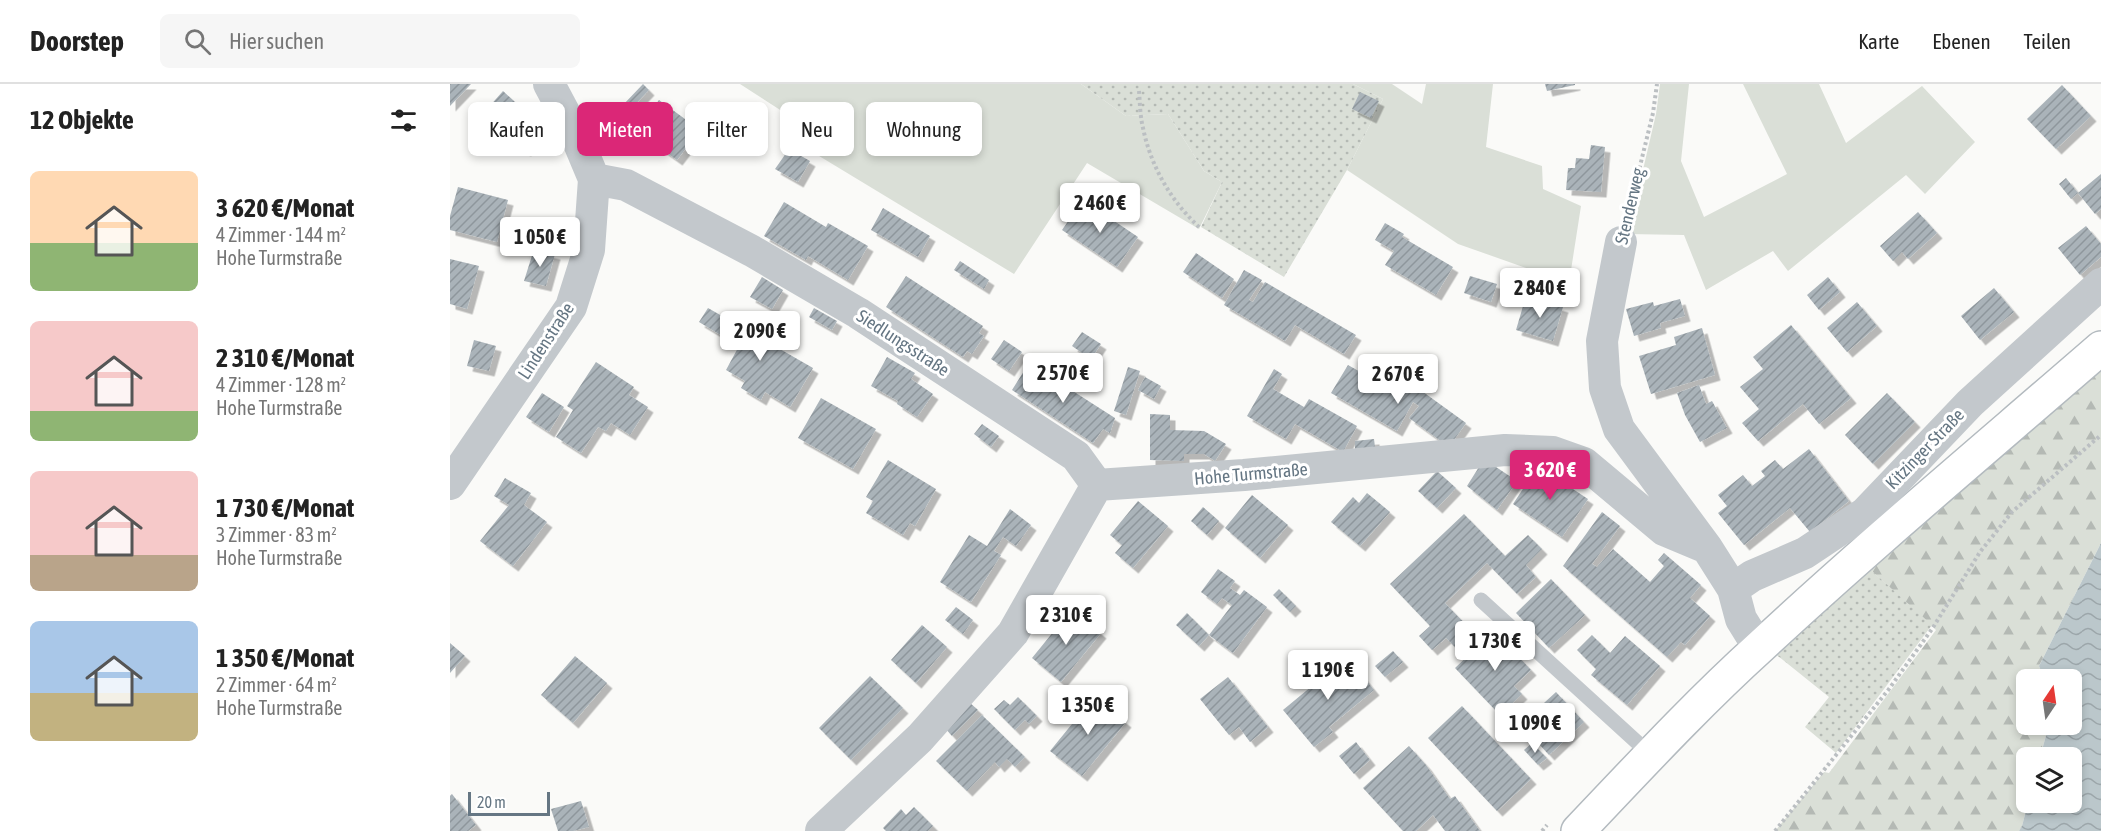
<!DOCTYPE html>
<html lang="de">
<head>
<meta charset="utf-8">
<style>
	:root { --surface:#fff; --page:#f6f6f6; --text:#222; --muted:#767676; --line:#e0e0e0; --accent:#db2777 }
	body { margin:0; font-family:"Asap Condensed",sans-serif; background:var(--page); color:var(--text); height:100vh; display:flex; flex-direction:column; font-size:22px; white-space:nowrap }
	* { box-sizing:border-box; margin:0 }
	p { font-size:20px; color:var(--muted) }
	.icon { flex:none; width:33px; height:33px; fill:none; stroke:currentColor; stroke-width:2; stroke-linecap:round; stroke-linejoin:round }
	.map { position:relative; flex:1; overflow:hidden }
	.panel { display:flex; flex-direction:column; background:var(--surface); width:450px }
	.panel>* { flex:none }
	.top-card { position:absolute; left:18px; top:18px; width:570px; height:54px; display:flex; gap:12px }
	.needle { width:39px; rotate:13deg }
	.tools { position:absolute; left:1566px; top:585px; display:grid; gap:12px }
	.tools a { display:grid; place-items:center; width:66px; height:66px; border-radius:9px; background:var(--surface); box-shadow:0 3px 9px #0003; font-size:30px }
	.scale { position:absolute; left:18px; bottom:15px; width:82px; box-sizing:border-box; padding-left:6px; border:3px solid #657683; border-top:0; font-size:16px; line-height:21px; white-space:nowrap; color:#657683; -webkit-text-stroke:4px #fff; paint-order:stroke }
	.price { position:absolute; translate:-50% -51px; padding:0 14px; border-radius:6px; background:#fff; color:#222; font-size:20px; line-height:39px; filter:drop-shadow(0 2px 3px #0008) }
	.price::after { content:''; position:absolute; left:50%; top:36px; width:18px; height:14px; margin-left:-9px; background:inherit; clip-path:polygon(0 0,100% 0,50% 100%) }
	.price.current { background:var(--accent); color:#fff }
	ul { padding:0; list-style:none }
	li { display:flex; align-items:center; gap:18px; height:150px; padding:0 30px }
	li span { display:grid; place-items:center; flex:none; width:168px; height:120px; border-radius:9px; color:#555 }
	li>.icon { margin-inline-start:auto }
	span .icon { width:72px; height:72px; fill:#fffc; stroke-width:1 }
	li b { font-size:26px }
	h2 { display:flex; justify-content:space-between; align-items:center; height:72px; padding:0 30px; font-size:26px }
	.tag { padding:0 21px; border-radius:9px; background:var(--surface); box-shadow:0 3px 9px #0003; font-size:21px; line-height:54px }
	.tag.current { background:var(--accent); color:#fff }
	header { display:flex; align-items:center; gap:36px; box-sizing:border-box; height:84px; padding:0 30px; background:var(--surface); border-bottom:2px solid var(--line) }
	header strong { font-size:28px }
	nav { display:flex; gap:33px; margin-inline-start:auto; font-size:21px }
	.search { width:420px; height:54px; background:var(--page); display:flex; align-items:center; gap:15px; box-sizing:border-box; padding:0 21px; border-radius:9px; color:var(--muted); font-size:22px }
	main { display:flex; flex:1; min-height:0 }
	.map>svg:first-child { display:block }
</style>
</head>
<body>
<header>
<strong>Doorstep</strong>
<div class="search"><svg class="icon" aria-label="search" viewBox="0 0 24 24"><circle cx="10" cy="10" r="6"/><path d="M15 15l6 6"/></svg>Hier suchen</div>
<nav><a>Karte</a><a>Ebenen</a><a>Teilen</a></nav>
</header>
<main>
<section class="panel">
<h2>12 Objekte<svg class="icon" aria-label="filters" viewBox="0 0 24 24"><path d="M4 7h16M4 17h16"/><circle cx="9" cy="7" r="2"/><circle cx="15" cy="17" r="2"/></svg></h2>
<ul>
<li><span style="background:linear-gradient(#ffd9b3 60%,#8fb573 0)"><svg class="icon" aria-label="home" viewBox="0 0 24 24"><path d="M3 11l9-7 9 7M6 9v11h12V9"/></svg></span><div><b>3 620 €/Monat</b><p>4 Zimmer · 144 m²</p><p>Hohe Turmstraße</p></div></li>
<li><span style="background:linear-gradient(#f6c9c9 75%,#8fb573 0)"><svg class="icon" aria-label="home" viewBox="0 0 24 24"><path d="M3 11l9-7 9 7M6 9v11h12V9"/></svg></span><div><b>2 310 €/Monat</b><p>4 Zimmer · 128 m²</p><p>Hohe Turmstraße</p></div></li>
<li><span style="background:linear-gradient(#f6c9c9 70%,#b9a48a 0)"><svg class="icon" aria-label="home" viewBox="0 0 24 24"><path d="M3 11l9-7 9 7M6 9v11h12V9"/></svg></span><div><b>1 730 €/Monat</b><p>3 Zimmer · 83 m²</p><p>Hohe Turmstraße</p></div></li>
<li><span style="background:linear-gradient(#a9c7e8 60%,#c2b280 0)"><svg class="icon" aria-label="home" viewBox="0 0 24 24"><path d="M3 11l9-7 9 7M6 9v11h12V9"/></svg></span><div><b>1 350 €/Monat</b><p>2 Zimmer · 64 m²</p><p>Hohe Turmstraße</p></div></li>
</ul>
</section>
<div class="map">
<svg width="1651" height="747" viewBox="0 0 1651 747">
	<defs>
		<pattern id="forest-firs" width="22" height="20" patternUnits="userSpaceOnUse" patternTransform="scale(1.5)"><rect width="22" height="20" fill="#dadfd7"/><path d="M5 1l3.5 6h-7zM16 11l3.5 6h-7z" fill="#b4b9b4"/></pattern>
		<pattern id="garden-dots" width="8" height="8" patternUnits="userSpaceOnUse" patternTransform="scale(1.5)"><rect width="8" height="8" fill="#dadfd7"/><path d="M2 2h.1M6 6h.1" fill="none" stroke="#b4b9b4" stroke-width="1.8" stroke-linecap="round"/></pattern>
		<pattern id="water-waves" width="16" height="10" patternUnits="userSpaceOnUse" patternTransform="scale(1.5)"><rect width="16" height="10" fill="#bbc7cb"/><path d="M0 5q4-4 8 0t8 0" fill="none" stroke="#9ca6aa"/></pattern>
		<pattern id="building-hatch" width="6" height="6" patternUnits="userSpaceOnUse" patternTransform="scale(1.5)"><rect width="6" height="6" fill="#aab3b9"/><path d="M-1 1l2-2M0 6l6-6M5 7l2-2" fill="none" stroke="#8e969c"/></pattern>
		<filter id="shadow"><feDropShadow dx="5.5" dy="5.5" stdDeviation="0" flood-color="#0004"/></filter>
	</defs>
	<rect width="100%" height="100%" fill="#fafaf8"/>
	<!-- grass -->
	<path fill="#dadfd7" d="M290 0H631L676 32 718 30 754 87 772 98 749 145 637 79 564 190 346 58 355 42Z
		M903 0H942L972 20 976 0H1043L1036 63 1092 82 1093 105 1131 122 1119 199 1008 160 897 86 933 15Z
		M1210 0H1239L1231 77 1254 133 1337 90 1293 0H1369L1396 59 1472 2 1525 58 1475 110 1456 91 1338 187 1323 167 1256 206 1234 151 1178 150 1206 30Z"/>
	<!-- forest -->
	<path fill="url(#forest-firs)" d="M1651 273V459L1589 582 1594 594 1597 595 1576 596V640L1599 641 1590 673 1576 674V718L1578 719 1572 742 1569 747H1325L1374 688 1379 689 1486 546 1413 479Z"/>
	<!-- garden -->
	<path fill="url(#garden-dots)" d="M631 0H903L933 15 897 86 834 193 751 143 772 98 754 87 718 30 676 32Z
		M1413 479 1482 541 1386 669 1355 643 1379 613 1318 564Z"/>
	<!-- water -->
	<path fill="url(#water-waves)" d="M1651 459V747H1569L1572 742 1578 719 1622 718V674L1590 673 1599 641 1622 640V596L1597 595 1594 594 1589 582Z"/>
	<!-- building -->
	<path fill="url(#building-hatch)" filter="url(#shadow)" d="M0 0H21L0 22Z
		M193 0 199 6 179 27 173 21Z
		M1095 0H1125V1L1097 7Z
		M1612 1 1641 32 1606 65 1577 35Z
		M53 7 77 29 93 54 75 67 61 46 38 24Z
		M910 8 929 17 921 34 902 25Z
		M209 16 250 46 227 76 186 47Z
		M1141 61 1155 63 1151 108 1116 106 1118 84H1125L1126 74 1139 75Z
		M339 65 360 77 348 98 325 85Z
		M1651 90V125L1645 130 1628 109Z
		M1616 94 1628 109 1621 115 1609 100Z
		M8 103 58 116 47 158 0 146V132Z
		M633 116 688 153 667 183 612 146Z
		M334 118 376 143 378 139 418 162 398 196 358 172 356 176 314 152Z
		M433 124 480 152 468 173 421 146Z
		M1468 128 1487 149 1458 175 1452 168 1443 177 1430 162Z
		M935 139 954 150 952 153 1003 183 986 211 935 181 944 167 925 156Z
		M1636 142 1651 160V173L1630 191 1608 164Z
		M84 165 105 170 96 202 74 197Z
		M746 169 784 195 772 214 733 188Z
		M0 175 29 182 17 225 0 220Z
		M510 177 539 196 534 205 504 186Z
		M794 186 812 196 799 216 803 218 815 198 906 251 894 270 845 241 835 257 774 221Z
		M456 192 533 242 529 249 534 252 522 270 517 267 513 273 436 223Z
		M1020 192 1047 200 1041 218 1014 209Z
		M312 193 333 206 322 225 300 213Z
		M1378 193 1390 208 1369 226 1357 211Z
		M1544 204 1564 228 1530 256 1511 232Z
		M1076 212 1113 223 1103 257 1066 246Z
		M1230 215 1235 232 1210 239 1211 244 1184 252 1176 225 1203 218 1204 222Z
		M1407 218 1427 242 1397 268 1377 244Z
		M258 224 363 284 340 323 315 308 311 316 291 304 295 297 276 286 289 262 249 238Z
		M364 224 387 237 382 246 359 233Z
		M1341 241 1401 314 1369 340 1353 320 1308 357 1292 339 1309 325 1290 303 1313 285 1303 273Z
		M1252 244 1265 291 1201 310 1189 272 1226 261 1224 253Z
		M632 248 651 260 641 275 622 262Z
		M24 256 46 262 39 287 17 282Z
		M554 256 572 268 559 287 541 275Z
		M437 273 465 289 461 295 483 310 467 333 447 320 448 317 421 302Z
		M146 278 184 303 179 311 198 323 180 351 161 339 156 347 148 343 131 369 106 353 123 326 117 322Z
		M579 279 665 334 660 349 653 345 643 359 562 306Z
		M898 281 949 310 958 297 1016 339 999 363 959 334 969 322 963 318 947 347 881 309Z
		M678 283 690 287 676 331 664 327Z
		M824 285 832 290 823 305 854 323 859 315 907 342 893 368 845 340 836 355 797 332Z
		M695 293 711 302 704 315 688 306Z
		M1249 301 1256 320 1262 317 1277 344 1250 358 1235 331 1227 309Z
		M92 309 114 323 99 348 76 333Z
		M1437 309 1465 338 1423 380 1395 351Z
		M371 314 426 345 403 385 348 354Z
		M700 330 720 331V346L754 347 776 360 765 377 754 370H734V377L700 376Z
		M532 340 549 352 541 363 524 350Z
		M924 355 925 363 905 365V357Z
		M1359 365 1399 417 1360 448 1340 424 1294 461 1268 429 1277 422 1268 411 1293 391 1302 402 1315 392 1311 387 1325 376 1333 385Z
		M1034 375 1067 397 1047 426 1017 402Z
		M438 376 486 405 465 442 460 439 453 451 416 429 423 417 416 413Z
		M1088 382 1138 415 1112 453 1063 420Z
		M987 387 1006 404 987 424 968 407Z
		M55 394 81 409 74 421 97 438 63 482 30 457 59 421 44 412Z
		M917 409 940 428 910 462 881 438 903 413 909 419Z
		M802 411 838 441 810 474 775 444Z
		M688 417 718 442 683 484 665 469 672 461 660 451Z
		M753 423 769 437 757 451 741 437Z
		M560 425 581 441 566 462 553 453 544 467 551 471 521 518 490 498 519 451 537 462Z
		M1152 428 1170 442 1142 480 1147 483 1163 465 1200 498 1214 482 1208 476 1214 469 1251 501 1240 514 1260 532 1235 561 1231 558 1217 573 1113 482Z
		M1014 430 1055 472 1078 451 1092 465 1076 481 1086 493 1067 510 1037 479 995 519 1022 547 1005 563 996 554 982 566 969 552 980 542 940 500Z
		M768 485 785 497 780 504 790 511 794 506 817 523 783 569 759 551 782 521 772 514 767 520 751 508Z
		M1101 495 1135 531 1099 564 1066 529Z
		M829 505 846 522 840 528 823 511Z
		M506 523 523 536 513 550 495 536Z
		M622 525 651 549 611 598 582 574Z
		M737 529 759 551 749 562 726 541Z
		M472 541 497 563 466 599 441 576Z
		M1044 547 1081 586 1064 602 1072 610 1050 631 1005 584Z
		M1142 551 1160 569 1175 552 1210 582 1177 621 1141 591 1146 585 1127 566Z
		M0 559 15 572 0 589Z
		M943 567 953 578 935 593 925 582Z
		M125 572 157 599 123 639 91 611Z
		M897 573 924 606 879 643 883 648 864 663 833 626Z
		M420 592 453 624 401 676 369 644Z
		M778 593 818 643 800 658 789 643 779 651 750 615Z
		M1106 608 1134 638 1099 671 1071 640Z
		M568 613 587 632 579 640 575 636 565 646 544 625 554 616 560 621Z
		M644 613 676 638 632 692 600 667Z
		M519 618 528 626 502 652 494 643Z
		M1012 622 1081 695 1047 727 978 654Z
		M532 631 575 673 565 683 557 675 549 683 545 678 517 707 486 677Z
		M906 658 920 676 904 690 889 672Z
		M1082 659 1097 674 1088 681 1074 666Z
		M959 662 976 681 1000 715 1005 712 1030 747H995L983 731 966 747H953L913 704Z
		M2 710 26 741 18 747H0V712Z
		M131 717 139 743 123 747H108L101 725Z
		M464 723 483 742 478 747H436L433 744 451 725 456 731Z"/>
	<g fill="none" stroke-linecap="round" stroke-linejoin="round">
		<!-- secondary casing -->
		<g stroke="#b3babf" stroke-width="36">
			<path id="secondary" d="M1128 747C1187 685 1246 621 1310 563 1421 460 1537 363 1651 264"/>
		</g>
		<!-- path -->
		<path stroke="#bbbfc2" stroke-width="4" stroke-dasharray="3 3" stroke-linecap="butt" d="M689 7C690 19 690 32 693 44 701 83 721 117 750 144
			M1178 131 1203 29 1207 0
			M1092 747 1097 741
			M1325 747 1439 605 1482 545 1530 468 1562 428 1651 351"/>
		<!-- lane -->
		<path stroke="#c3c8cc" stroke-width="15" d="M1031 516 1201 671"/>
		<!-- street -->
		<path stroke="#c3c8cc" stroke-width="32" d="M144 95 176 101 302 167 408 229 626 372 647 401
			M1171 158 1152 257 1155 304 1169 345 1257 464 1283 505 1291 535 1309 564
			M0 400 121 223 139 166 144 95 123 45 99 0
			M647 401 794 391 1055 366 1103 368 1134 379 1214 446 1257 464
			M1283 505 1302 492 1355 469 1415 429 1520 319 1651 200
			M371 747 470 654 563 549 647 401"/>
		<!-- secondary -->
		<use href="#secondary" stroke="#fff" stroke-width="33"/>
	</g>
	<g text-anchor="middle" stroke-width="6" stroke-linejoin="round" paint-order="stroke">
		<!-- street labels -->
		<g font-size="18" fill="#657683" stroke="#fff">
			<text transform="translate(1180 122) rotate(-77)" y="6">Stenderweg</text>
			<text transform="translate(96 257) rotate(-57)" y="6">Lindenstraße</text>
			<text transform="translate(453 259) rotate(33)" y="6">Siedlungsstraße</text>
			<text transform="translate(1475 365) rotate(-46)" y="6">Kitzinger Straße</text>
			<text transform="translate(801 390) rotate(-5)" y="6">Hohe Turmstraße</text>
		</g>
	</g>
</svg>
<div class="tools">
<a><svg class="needle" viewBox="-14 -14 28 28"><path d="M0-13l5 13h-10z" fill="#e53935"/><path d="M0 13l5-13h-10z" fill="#767676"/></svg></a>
<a><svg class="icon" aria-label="layers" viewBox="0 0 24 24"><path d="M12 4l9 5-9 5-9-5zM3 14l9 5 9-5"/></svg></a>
</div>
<div class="scale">20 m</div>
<b class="price" style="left:650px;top:150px">2 460 €</b>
<b class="price" style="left:90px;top:184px">1 050 €</b>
<b class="price" style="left:1090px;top:235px">2 840 €</b>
<b class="price" style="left:310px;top:278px">2 090 €</b>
<b class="price" style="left:613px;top:320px">2 570 €</b>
<b class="price" style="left:948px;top:321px">2 670 €</b>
<b class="price current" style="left:1100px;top:417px">3 620 €</b>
<b class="price" style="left:616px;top:562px">2 310 €</b>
<b class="price" style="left:1045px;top:588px">1 730 €</b>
<b class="price" style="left:878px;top:617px">1 190 €</b>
<b class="price" style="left:638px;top:652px">1 350 €</b>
<b class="price" style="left:1085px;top:670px">1 090 €</b>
<div class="top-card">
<a class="tag">Kaufen</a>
<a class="tag current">Mieten</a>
<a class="tag">Filter</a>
<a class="tag">Neu</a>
<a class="tag">Wohnung</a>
</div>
</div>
</main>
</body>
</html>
